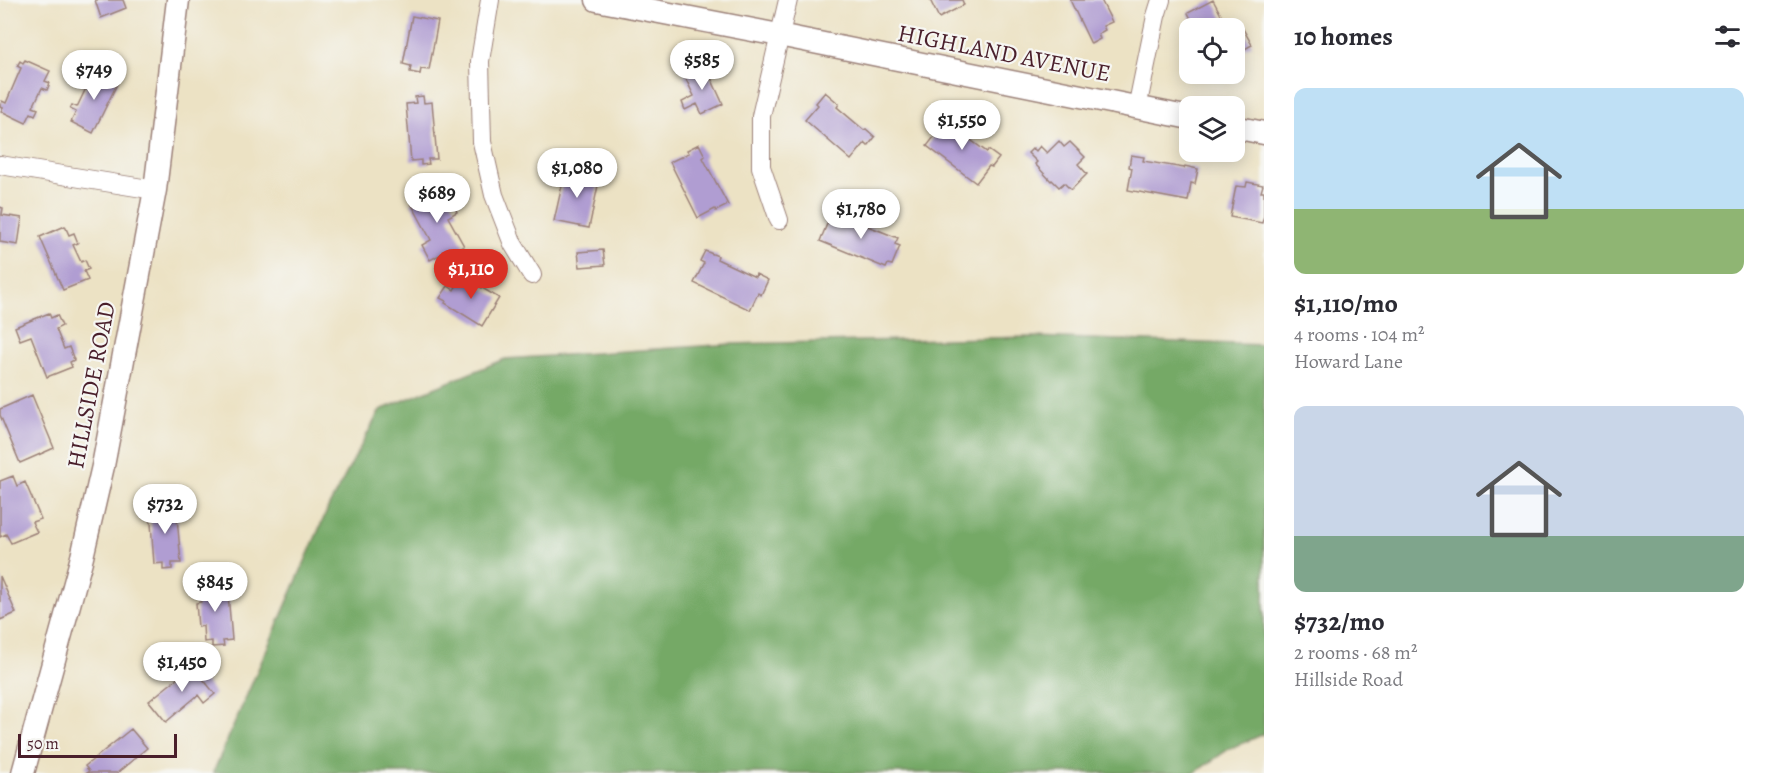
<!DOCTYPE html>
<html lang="en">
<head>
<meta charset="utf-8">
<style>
	:root { --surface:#fff; --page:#f7f7f7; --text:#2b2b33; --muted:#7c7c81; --accent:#d93025 }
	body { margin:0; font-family:Alegreya,serif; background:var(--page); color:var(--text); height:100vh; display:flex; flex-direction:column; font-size:22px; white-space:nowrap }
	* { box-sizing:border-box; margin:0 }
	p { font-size:20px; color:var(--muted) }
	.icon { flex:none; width:33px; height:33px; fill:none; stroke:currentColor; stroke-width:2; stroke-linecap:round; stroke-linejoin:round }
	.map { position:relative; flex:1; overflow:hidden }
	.sheet { display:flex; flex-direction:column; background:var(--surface); width:510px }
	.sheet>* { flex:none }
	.tools { position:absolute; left:1179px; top:18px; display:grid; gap:12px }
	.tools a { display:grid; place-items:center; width:66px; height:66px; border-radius:12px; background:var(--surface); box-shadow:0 3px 15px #0003; font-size:30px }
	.scale { position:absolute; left:18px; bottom:15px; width:159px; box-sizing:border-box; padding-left:6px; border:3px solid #4a1f2b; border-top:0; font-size:16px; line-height:21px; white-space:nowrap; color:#4a1f2b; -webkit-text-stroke:4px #f6f6f2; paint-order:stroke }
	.price { position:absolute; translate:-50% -51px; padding:0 14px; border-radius:21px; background:#fff; color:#222; font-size:20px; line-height:39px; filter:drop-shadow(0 2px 3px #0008) }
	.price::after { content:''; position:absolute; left:50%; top:36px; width:18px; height:14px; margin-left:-9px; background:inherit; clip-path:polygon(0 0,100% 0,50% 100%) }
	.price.on { background:var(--accent); color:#fff }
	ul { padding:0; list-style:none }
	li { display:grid; align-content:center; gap:12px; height:318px; padding:0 30px }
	li span { display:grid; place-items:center; height:186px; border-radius:12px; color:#555 }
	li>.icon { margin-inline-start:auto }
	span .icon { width:108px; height:108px; fill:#fffc; stroke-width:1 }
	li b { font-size:26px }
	h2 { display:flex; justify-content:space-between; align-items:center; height:72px; padding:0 30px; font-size:26px }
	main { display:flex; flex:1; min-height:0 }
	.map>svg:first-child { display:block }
</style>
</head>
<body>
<main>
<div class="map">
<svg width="1264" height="773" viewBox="0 0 1264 773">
	<rect width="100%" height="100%" fill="#f6f6f2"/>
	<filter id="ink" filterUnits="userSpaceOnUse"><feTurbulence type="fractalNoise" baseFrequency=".0167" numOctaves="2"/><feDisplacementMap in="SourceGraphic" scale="12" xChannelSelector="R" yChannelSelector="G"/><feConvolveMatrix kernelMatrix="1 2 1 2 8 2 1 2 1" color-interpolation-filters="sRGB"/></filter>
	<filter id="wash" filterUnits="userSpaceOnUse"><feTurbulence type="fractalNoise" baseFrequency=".008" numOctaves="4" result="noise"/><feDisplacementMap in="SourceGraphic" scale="24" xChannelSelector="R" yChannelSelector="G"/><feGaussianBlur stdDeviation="1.35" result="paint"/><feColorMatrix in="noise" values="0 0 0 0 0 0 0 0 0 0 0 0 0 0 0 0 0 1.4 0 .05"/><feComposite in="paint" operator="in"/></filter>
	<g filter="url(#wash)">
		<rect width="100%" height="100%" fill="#ece2c4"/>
		<!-- forest -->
		<path fill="#74a966" stroke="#5f6448" stroke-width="1.5" d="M1032 337 1264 345V734L1229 749 1194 773H213L329 506 380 410 505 359 732 344Z"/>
		<g id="blocks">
			<!-- building -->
			<path fill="#b09dd2" d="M95 0H123L126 8 101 18Z
				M930 0H962L964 5 939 18Z
				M1070 0H1101L1112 22 1103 26 1105 30 1098 34 1100 39 1091 44Z
				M1213 0 1228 28H1196L1188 13Z
				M412 16 438 21 429 70 421 69 420 74 410 72 411 66 403 64Z
				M1242 27 1252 45 1239 52 1240 54 1235 56 1240 66 1234 69V31Z
				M25 60 50 71 45 81 50 83 47 90 42 88 33 107 38 109 35 115 31 113 26 123 1 111 3 108 0 107 2 101 6 103 21 68 17 66 20 61 23 63Z
				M705 65 723 104 702 114 697 104 685 110 682 102 694 96 684 75Z
				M94 71 118 82 93 133 71 122 76 112 70 109 72 105 77 107 87 86 81 83 83 79 89 82Z
				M825 92 839 104 837 107 864 130 866 129 875 137 868 146 865 143 851 160 805 120 818 105 816 103Z
				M423 96 424 103 432 102 437 159H428L429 164 421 165V160L411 161 406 104 416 103 415 97Z
				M945 117 955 125 953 127 987 152 988 150 999 158 992 167 989 166 976 183 927 146 941 128 938 126Z
				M1059 141 1064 147 1070 142 1085 157 1078 164 1087 174 1071 190 1064 183 1059 187 1052 180 1051 181 1035 164 1037 162 1028 153 1033 148 1036 151 1040 146 1047 153Z
				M699 144 705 156 703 158 728 205 716 211 715 209 698 218 670 162 689 153 687 150Z
				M1131 155 1144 157 1143 161 1184 168 1185 166 1198 169 1195 184 1191 183 1188 201 1128 190 1132 168 1129 167Z
				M569 169 600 176 589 228 554 221 563 181 566 182Z
				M1247 182 1263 185 1261 192H1264V216L1262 223 1230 217 1236 186 1246 187Z
				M424 189 427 194 435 190 443 204 450 199 457 212 448 217 464 246 449 254 447 251 430 260 422 245 431 240 411 203 419 198 416 193Z
				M0 207 3 208 2 215 22 218 18 245 0 242Z
				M832 212 898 238 895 244 900 246 892 265 888 264 886 268 820 241Z
				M65 226 69 235 74 233 78 243 73 245 81 262 85 260 89 269 84 271 88 280 63 290 40 237Z
				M603 250 605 265 580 267 578 252Z
				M705 251 718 256 717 259 755 277 756 274 768 280 761 295 758 293 750 310 694 283 704 263 700 261Z
				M462 276 499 298 482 326 445 303 446 301 440 298 448 286 454 290Z
				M49 313 51 318 57 315 62 326 56 329 64 349 69 347 74 360 70 362 72 367 47 377 31 336 20 340 15 327Z
				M32 395 54 448 20 463 0 415V409Z
				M13 476 17 486 25 482 41 519 32 522 37 532 11 543 6 534 0 537V481Z
				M166 501 167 507 176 506 181 563H172V569L163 570V563L154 564 150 509 157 508V502Z
				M0 576 16 613 0 620Z
				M227 582 232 640 223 641 224 646 212 647V641L204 642 203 626 198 627 196 603 201 602 199 584Z
				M193 666 198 673 202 669 207 675 203 679 215 694 204 703 198 695 166 722 149 701Z
				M131 729 147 748 117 773H86L89 771 85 766Z"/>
		</g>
	</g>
	<g filter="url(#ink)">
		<use href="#blocks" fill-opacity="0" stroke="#9b8078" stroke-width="1.5"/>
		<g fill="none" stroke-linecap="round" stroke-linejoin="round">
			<!-- minor casing -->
			<g stroke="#9b8078" stroke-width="20">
				<path id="minor" d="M490 0 480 61 482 142 494 195 513 244 532 275
					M1137 108 1156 16 1161 0
					M0 165 155 190
					M779 220 761 167V116L788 0"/>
			</g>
			<!-- tertiary casing -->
			<g stroke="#9b8078" stroke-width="25">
				<path id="tertiary" d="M597 0 779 35 1190 118
					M1234 127 1264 133
					M23 773 82 557 103 466 155 190 178 0"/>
			</g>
			<!-- minor -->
			<use href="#minor" stroke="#fff" stroke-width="18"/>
			<!-- tertiary -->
			<use href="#tertiary" stroke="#fff" stroke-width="22"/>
		</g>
	</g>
	<g text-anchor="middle" stroke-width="4.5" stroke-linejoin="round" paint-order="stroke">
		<!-- street labels -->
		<g font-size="24" fill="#4a1f2b" stroke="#f6f6f2">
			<text transform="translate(1004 53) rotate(11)" y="8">HIGHLAND AVENUE</text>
			<text transform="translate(91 385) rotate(-79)" y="8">HILLSIDE ROAD</text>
		</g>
	</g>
</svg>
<div class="tools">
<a><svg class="icon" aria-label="locate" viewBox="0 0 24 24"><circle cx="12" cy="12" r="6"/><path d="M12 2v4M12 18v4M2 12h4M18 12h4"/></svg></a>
<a><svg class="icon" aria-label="layers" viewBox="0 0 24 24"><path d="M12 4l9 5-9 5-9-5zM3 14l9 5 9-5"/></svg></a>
</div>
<div class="scale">50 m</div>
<b class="price" style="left:702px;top:91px">$585</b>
<b class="price" style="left:94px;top:101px">$749</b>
<b class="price" style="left:962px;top:151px">$1,550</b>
<b class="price" style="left:577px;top:199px">$1,080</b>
<b class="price" style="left:437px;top:224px">$689</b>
<b class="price" style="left:861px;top:240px">$1,780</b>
<b class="price on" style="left:471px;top:300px">$1,110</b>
<b class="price" style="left:165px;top:535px">$732</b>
<b class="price" style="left:215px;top:613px">$845</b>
<b class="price" style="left:182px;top:693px">$1,450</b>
</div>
<section class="sheet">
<h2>10 homes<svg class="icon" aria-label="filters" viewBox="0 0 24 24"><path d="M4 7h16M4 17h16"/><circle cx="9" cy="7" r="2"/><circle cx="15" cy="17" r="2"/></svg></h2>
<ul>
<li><span style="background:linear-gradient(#bfe0f5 65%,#8fb573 0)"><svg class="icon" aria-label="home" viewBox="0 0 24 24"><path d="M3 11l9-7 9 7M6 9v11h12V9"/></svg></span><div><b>$1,110/mo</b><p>4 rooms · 104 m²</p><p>Howard Lane</p></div></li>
<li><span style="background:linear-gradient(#c9d6e8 70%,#7fa58c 0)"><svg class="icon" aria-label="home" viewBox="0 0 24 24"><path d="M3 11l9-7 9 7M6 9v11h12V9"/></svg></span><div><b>$732/mo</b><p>2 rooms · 68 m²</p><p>Hillside Road</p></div></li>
</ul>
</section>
</main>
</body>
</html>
